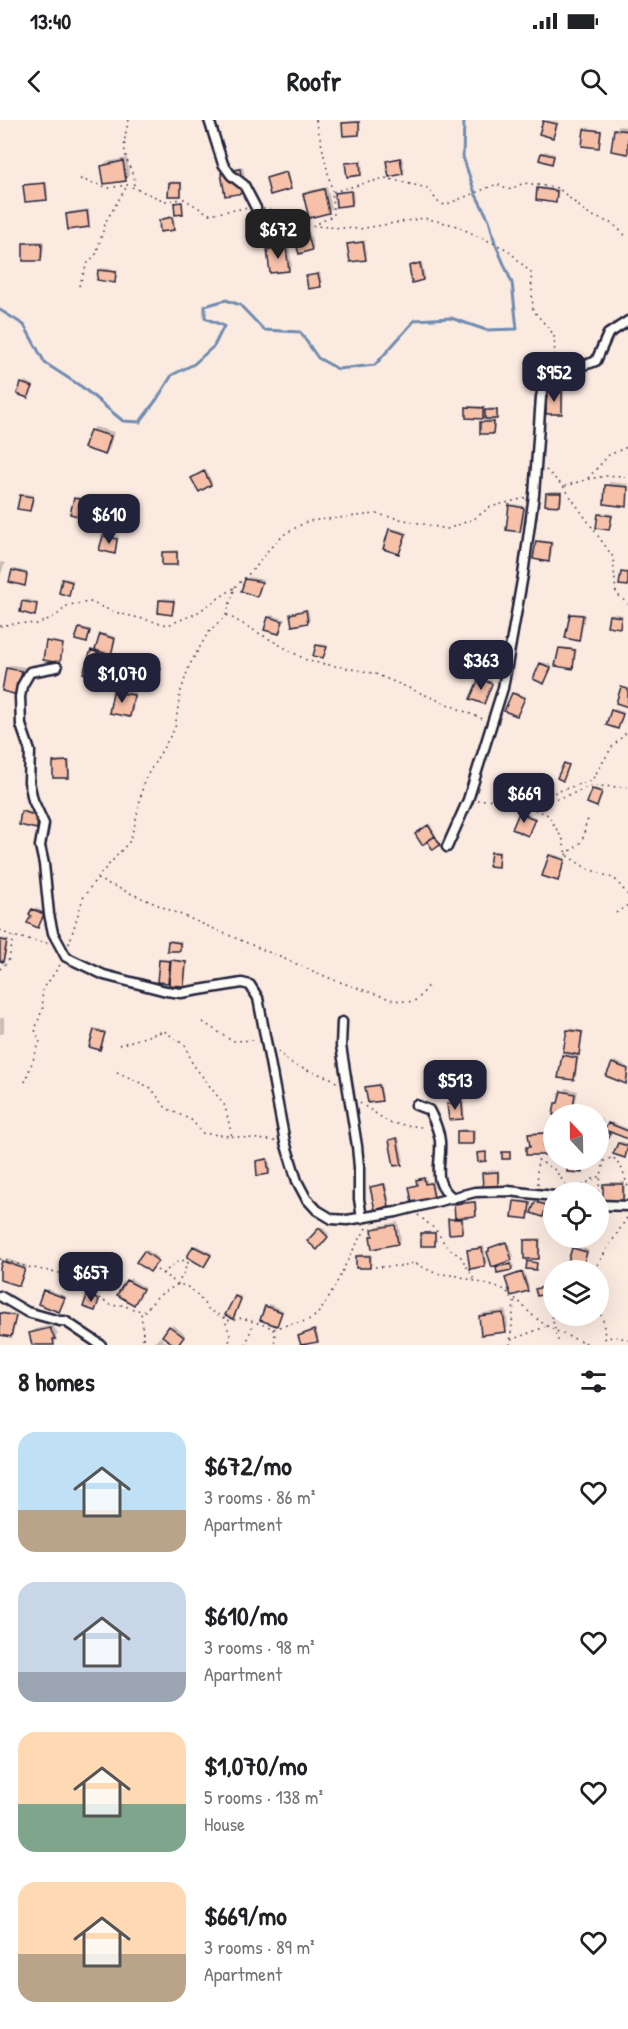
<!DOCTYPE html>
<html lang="en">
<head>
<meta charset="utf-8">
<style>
	:root { --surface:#fff; --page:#f6f6f6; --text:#202124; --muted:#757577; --accent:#22223b }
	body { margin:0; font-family:"Patrick Hand",sans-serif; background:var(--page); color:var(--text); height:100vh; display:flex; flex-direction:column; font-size:22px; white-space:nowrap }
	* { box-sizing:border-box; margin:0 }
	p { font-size:20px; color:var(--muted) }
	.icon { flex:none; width:33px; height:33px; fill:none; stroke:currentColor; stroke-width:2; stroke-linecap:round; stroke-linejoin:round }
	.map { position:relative; height:1225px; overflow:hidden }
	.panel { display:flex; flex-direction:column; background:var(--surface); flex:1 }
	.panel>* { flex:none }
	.needle { width:39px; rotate:338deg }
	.fabs { position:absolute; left:543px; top:984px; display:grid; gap:12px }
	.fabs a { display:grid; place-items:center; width:66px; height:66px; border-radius:50%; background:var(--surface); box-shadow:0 6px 24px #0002; font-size:30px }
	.price { position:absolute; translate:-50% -51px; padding:0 14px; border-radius:12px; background:var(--accent); color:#fff; font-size:20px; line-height:39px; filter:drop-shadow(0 2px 3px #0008) }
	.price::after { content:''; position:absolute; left:50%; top:36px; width:18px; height:14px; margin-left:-9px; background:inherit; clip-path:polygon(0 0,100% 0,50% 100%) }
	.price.on { background:#222; color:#fff }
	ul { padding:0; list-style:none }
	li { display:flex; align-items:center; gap:18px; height:150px; padding:0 18px }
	li span { display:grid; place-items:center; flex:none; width:168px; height:120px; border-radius:18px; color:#555 }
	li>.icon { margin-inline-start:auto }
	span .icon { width:72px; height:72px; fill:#fffc; stroke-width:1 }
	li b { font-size:26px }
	h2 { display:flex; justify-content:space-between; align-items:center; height:72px; padding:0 18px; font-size:26px }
	.status { display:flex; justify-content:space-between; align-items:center; height:42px; padding:0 30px; background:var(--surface); direction:ltr }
	.status svg { height:16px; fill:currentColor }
	header { display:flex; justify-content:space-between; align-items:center; height:78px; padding:0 18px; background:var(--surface); font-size:27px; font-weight:800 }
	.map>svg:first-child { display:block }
</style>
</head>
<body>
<div class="status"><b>13:40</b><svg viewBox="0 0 49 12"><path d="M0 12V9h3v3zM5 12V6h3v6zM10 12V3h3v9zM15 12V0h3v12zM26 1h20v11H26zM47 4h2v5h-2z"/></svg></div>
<header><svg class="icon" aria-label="back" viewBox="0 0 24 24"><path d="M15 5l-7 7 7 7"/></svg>Roofr<svg class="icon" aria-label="search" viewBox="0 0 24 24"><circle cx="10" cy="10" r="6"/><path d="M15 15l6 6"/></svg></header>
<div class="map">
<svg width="628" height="1225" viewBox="0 0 628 1225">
	<rect width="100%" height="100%" fill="#fbeae0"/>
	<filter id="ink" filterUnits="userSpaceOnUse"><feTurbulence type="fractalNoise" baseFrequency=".0167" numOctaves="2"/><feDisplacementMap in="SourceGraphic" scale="12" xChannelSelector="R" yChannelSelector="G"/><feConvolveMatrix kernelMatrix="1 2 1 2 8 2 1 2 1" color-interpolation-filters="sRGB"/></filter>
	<g filter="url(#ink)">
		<!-- shadow -->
		<path fill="#0003" d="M547 0 559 2 553 16 545 2Z
			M360 1 361 12 359 14 344 4 346 2Z
			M619 6 628 7V32L615 10Z
			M588 8 602 10 600 24 598 26 586 10Z
			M545 31 555 34 551 42 542 33Z
			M402 37 405 51 403 53 387 42Z
			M127 38 129 56 126 60 103 46 106 42Z
			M362 40 363 51 361 54 347 44 349 42Z
			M243 47 247 68 222 54 226 50Z
			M288 51 292 65 290 67 268 59Z
			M172 61 182 62V73L180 75 170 64Z
			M47 62 48 76 46 78 25 66 27 64Z
			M327 67 332 88 329 92 305 74 308 71Z
			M541 67 559 69 557 79 555 81 539 69Z
			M353 70 354 82 352 84 336 74 339 71Z
			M89 89 90 104 88 106 67 95 69 92Z
			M174 96 175 106 173 108 160 100 162 98Z
			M309 111 314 127 312 129 295 117Z
			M365 120 367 136 365 138 349 125 351 123Z
			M27 121H44L43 137 40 139 25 124Z
			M289 124 292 146 289 150 269 131 273 127Z
			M422 142 425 157 423 159 410 146Z
			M102 148 118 150 116 159 114 161 100 150Z
			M320 152 322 163 320 165 308 156Z
			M25 261 34 265 30 274 22 264Z
			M550 270H564L563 291 561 293 548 272Z
			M470 286H485V293L489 288H498V296L495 299V310L493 313 482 302 487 300V293L482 297 467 288Z
			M95 307 114 312 109 330 105 333 91 311Z
			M206 350 212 362 210 364 195 356Z
			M610 362 628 364 627 386 607 366Z
			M550 371H562V382L560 384 547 373Z
			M23 373 34 375 32 387 30 389 21 375Z
			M78 377 91 379 88 395 86 397 75 379Z
			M513 384 525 386 522 408 520 411 511 386Z
			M601 392 613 394 611 406 609 409 599 395Z
			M392 408 407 412 399 432 390 410Z
			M106 414 119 417 116 430 114 432 104 416Z
			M540 420 553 422 551 438 548 440 537 422Z
			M178 430V442L176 444 164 433 166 431Z
			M0 442 5 443 0 456Z
			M15 449 28 452 24 464 13 451Z
			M249 457 263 460 256 475 246 459Z
			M66 458 74 460 68 474 64 460Z
			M163 478 175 479 174 491 172 493 160 480Z
			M26 479 38 482 34 494 22 491Z
			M308 489 310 500 307 502 292 494 294 492Z
			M573 493 585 494 581 517 578 519 571 495Z
			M612 493 623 495 621 505 619 507 610 495Z
			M271 495 285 499 279 512 269 498Z
			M82 507 91 509 86 521 80 509Z
			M104 513 116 517 103 554 99 558 93 531Z
			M50 520 64 523 61 539 59 541 48 522Z
			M320 524 328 525 323 537 317 526Z
			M563 527 577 529 574 545 572 547 560 529Z
			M543 542 552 545 544 562 541 544Z
			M151 543 162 546 158 558 149 545Z
			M11 545 25 547 21 569 7 548Z
			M482 557 493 562 485 580 480 559Z
			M118 569 136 572 133 591 129 595 114 573Z
			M515 572 526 576 517 594 513 574Z
			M615 589 624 592 618 607 612 591Z
			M56 640H70V655L68 657 54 642Z
			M595 668 603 670 597 685 593 670Z
			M25 690 40 694 38 706 36 708 23 692Z
			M522 692 536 697 528 714 520 694Z
			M430 704 440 723 433 728 418 712Z
			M495 731H500L499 743 497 746 492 733Z
			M553 734 566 738 558 759 550 736Z
			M35 788 45 792 38 806 33 790Z
			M0 818 9 820 5 838 3 840H0Z
			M172 820 182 821 181 828 179 830 169 822Z
			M162 839 188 841 185 862 183 864 158 861 160 841Z
			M0 898H4V912L2 914H0Z
			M570 908 584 911 580 931 576 935 579 936 576 956 573 958 563 936 568 931V911Z
			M97 909 106 911 100 928 95 911Z
			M615 941 628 947V960L626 962 613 943Z
			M380 963 383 977 381 979 367 968 369 966Z
			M566 968 578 971 573 994H559L557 984Z
			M463 981 465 996 462 998 449 984 451 982Z
			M598 998 603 999 600 1007 607 1010 611 1002 628 1009V1017L612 1011 608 1016 598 1011Z
			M461 1009H475V1021L473 1023 459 1011Z
			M531 1012H548L546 1024H549V1031L546 1033 528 1028 531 1025 529 1014Z
			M399 1017 404 1041 401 1043 390 1020Z
			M621 1021 628 1024V1031L624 1036 619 1023Z
			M269 1038 271 1051 269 1053 257 1041 260 1039Z
			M570 1040H584V1050L581 1052 569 1051Z
			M499 1050 500 1063 498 1065 484 1053 486 1051Z
			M426 1057 427 1062 433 1061 435 1074 433 1076 410 1067 419 1064 418 1060 420 1058Z
			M607 1062H625V1077L623 1080 605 1064Z
			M386 1063 390 1083 388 1085 371 1068Z
			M518 1080 531 1081 530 1095 528 1097 516 1082Z
			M476 1081 477 1093 475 1095 463 1096 464 1110 462 1112 450 1100 457 1097 456 1084 458 1082Z
			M538 1081 548 1083 543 1095 536 1083Z
			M398 1102 401 1119 398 1123 372 1117 375 1114 374 1110 377 1106Z
			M598 1103 604 1104 599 1116H598Z
			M322 1107 329 1114 317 1127 309 1121Z
			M436 1111 437 1122 434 1124 423 1114 425 1112Z
			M528 1118H541L540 1136 538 1138 526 1120Z
			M508 1121 514 1136 511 1139 490 1129Z
			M196 1125 212 1133 206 1143 194 1127Z
			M484 1126 487 1142 484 1144 468 1131 470 1129Z
			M576 1127 588 1130 582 1150 568 1148Z
			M147 1130 159 1138 152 1148 145 1132Z
			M360 1134H372V1144L369 1147 357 1136Z
			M7 1139 27 1146 22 1161 18 1164 0 1158 4 1142Z
			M513 1142 514 1147 511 1149 498 1147Z
			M524 1151 529 1167 527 1169 506 1158Z
			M130 1158 144 1167 136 1181 119 1175Z
			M47 1169 66 1176 59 1190 44 1171Z
			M90 1174 100 1178 96 1187 88 1176Z
			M238 1175 242 1177 233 1197 236 1177Z
			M269 1184 283 1190 277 1205 267 1187Z
			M506 1190 508 1207 505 1211 481 1197 484 1193Z
			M3 1192 17 1194 13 1213 11 1216 0 1214V1198Z
			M53 1205 58 1214 56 1216 57 1220 53 1224 47 1225H33L31 1213 35 1209Z
			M172 1205 185 1214 179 1222 170 1207Z
			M316 1209 319 1218 303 1225 300 1216Z
			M160 1217 168 1225H152Z"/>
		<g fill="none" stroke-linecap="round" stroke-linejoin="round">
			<!-- stream -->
			<path stroke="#6f8cb1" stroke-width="3" d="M0 190 24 205 45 243 82 267 123 301 140 302 157 279 172 255 194 244 214 226 224 206 205 198V186L226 180 240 185 264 210 300 212 318 238 338 249 375 245 415 200 451 198 486 210 517 209 512 163 495 123 489 100 475 73 463 37 464 0"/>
		</g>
		<!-- building -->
		<path fill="#f7c1a9" stroke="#22223b" stroke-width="1.5" d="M543 1 557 4 553 18 539 14Z
			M359 2V15L343 16 342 3Z
			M584 9 601 11 599 28 582 26Z
			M614 9 628 11V34L611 31Z
			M541 33 554 36 552 44 539 40Z
			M400 38 403 54 389 57 386 41Z
			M123 41 126 61 104 64 101 46Z
			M360 42 361 55 347 57 345 43Z
			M240 49 244 73 225 76 221 53Z
			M286 52 291 69 270 75 266 58Z
			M45 63 47 80 25 82 23 65Z
			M169 63H181V76H168Z
			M537 68 557 71 556 83 536 80Z
			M324 69 329 93 309 98 303 74Z
			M351 71 352 85 336 87 335 73Z
			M182 82 183 94 175 95 174 83Z
			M87 91 89 107 68 110 66 94Z
			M172 97 174 110 160 112 159 100Z
			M307 112 312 130 299 134 294 116Z
			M363 122 366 140 350 142 347 124Z
			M23 123H42L41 141H23Z
			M286 127 289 151 270 153 267 130Z
			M420 143 423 160 412 163 409 146Z
			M98 150 116 152 115 163 97 160Z
			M318 154 321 167 308 169 306 156Z
			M21 263 33 267 28 278 17 274Z
			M546 271 562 272V294H546Z
			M466 287 483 288V299L466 298Z
			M485 290H497V299H485Z
			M480 302H494L493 314H480Z
			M90 310 111 316 105 335 84 328Z
			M204 351 211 365 199 372 191 358Z
			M605 365 628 367 627 387 604 384Z
			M546 373H561L560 386 545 385Z
			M20 375 33 377 30 391 17 389Z
			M74 378 89 381 86 398 70 394Z
			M509 385 524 388 520 412 506 410Z
			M598 394 612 396 609 410 596 408Z
			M389 409 406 414 399 434 383 429Z
			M103 416 117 419 115 434 99 430Z
			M536 421 551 423 549 442 533 439Z
			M162 432H177V445H162Z
			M12 450 27 454 25 466 9 462Z
			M621 452 628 453V466L619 465Z
			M62 459 72 462 69 476 59 473Z
			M245 459 262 462 257 477 241 471Z
			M159 480 174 481 172 495 158 493Z
			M22 481 37 484 35 496 20 492Z
			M306 490 308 503 292 506 290 494Z
			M570 494 583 495 579 521 565 518Z
			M609 495 621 497 620 508 607 506Z
			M268 497 283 501 279 514 264 510Z
			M79 508 90 511 87 523 75 520Z
			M100 514 115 519 111 535 95 530Z
			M46 521 63 524 60 543 43 540Z
			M316 525 327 527 323 538 313 536Z
			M559 528 575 530 573 549 555 546Z
			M91 530 108 537 100 560 83 553Z
			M540 543 551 548 544 564 533 559Z
			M147 545 161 548 158 559 145 556Z
			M6 548 22 551 18 575 2 571Z
			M479 558 492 564 484 584 470 579Z
			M621 567 628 569V587L616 583Z
			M113 572 134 575 130 597 109 593Z
			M512 573 525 578 517 596 504 591Z
			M611 590 623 594 618 609 606 605Z
			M68 641 69 658H53V642Z
			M564 643 569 645 563 661 557 658Z
			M592 669 602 672 597 687 587 683Z
			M21 691 38 696 37 709 19 705Z
			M519 693 535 699 528 716 512 709Z
			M428 705 435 716 422 725 415 714Z
			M435 716 440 725 433 730 427 721Z
			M491 732 499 733 498 747 489 746Z
			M549 735 565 740 558 761 542 756Z
			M32 789 44 794 38 808 27 803 31 796 29 794Z
			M0 820 7 821 3 842 0 841Z
			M168 821 180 823V831H167Z
			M159 840 170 841 168 863 157 862Z
			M171 840 186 842 184 866 169 865Z
			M94 910 105 913 100 930 89 927Z
			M567 910 582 912 579 935 563 932Z
			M562 935 577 938 574 960 558 958Z
			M612 943 628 949 626 964 606 956Z
			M379 965 382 981 368 983 365 967Z
			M561 971 575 974 572 994 553 995 555 983H558Z
			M462 983 463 999 449 1000 447 984Z
			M598 1000 602 1002 599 1010 610 1014 609 1018 598 1013Z
			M608 1003 628 1011V1019L605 1010Z
			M457 1011H473V1024H457Z
			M546 1013V1023H544V1026H547V1035H526V1027H530L528 1014Z
			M397 1018 402 1045 394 1046 389 1020Z
			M618 1023 628 1026 625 1038 613 1034Z
			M486 1032V1041L478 1042 477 1033Z
			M502 1032H510V1039H502Z
			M267 1039 269 1054 257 1056 256 1041Z
			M568 1040H583L582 1053 567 1052Z
			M498 1052V1066L483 1067 482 1053Z
			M424 1058 425 1064 431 1063 434 1078 412 1082 409 1067 417 1065 416 1060Z
			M384 1064 389 1086 375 1090 370 1067Z
			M603 1064H623V1081H603Z
			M514 1081 530 1083 528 1099 512 1097Z
			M475 1082 476 1096 455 1098 454 1084Z
			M535 1082 546 1085 543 1097 531 1093Z
			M448 1099H462V1113L449 1114Z
			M395 1105 398 1124 372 1129 370 1116H373L372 1109Z
			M319 1108 328 1117 317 1130 307 1121Z
			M421 1113H435V1126H421Z
			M524 1120H539V1139H524Z
			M506 1122 512 1140 492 1147 487 1132 489 1131V1128Z
			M193 1126 211 1135 204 1147 187 1137Z
			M482 1128 485 1146 470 1149 467 1130Z
			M572 1128 587 1132 582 1150 566 1149Z
			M144 1131 158 1141 150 1152 136 1142Z
			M356 1136H370V1148H356Z
			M2 1141 25 1149 19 1166 0 1160V1148Z
			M527 1141 537 1143 536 1150 526 1149Z
			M511 1144 512 1150 497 1153 496 1147Z
			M522 1152 528 1171 511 1176 505 1158Z
			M126 1160 143 1169 134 1185 117 1175Z
			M547 1166 549 1173 537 1176 535 1169Z
			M43 1170 65 1178 59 1192 38 1184Z
			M87 1175 99 1180 95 1191 83 1187Z
			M235 1176 241 1179 233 1199 225 1195Z
			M265 1186 282 1192 277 1206 260 1200Z
			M0 1193 16 1196 11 1217 0 1215Z
			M503 1193 506 1212 481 1215 479 1196Z
			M169 1206 184 1217 178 1225H175L162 1216Z
			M50 1208 55 1219H53L54 1225H32L29 1213Z
			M314 1210 318 1222 301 1225 298 1216Z"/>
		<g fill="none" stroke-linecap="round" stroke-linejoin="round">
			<!-- street casing -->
			<g stroke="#22223b" stroke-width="13">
				<path id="street" d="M209 0 223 44 231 55 244 65 256 88
					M57 547 30 552 22 566 20 577 21 605 30 631 29 662 33 680 44 704 40 726 44 744 49 794 53 813 66 837 104 855 166 871 181 873 242 863 250 865 258 878 285 1022 297 1061 306 1078 317 1090 332 1099 347 1100 396 1092 475 1072 508 1071 554 1076
					M447 727 468 680 503 568 523 455 534 375 541 277C551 231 569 254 596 241L608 214 628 201
					M342 902 341 926 357 1026 359 1047V1079L362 1098
					M416 985 429 990C434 1000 439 1010 440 1021 442 1045 430 1061 453 1078
					M598 1085 628 1086
					M0 1176 27 1192 60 1201H65L101 1225"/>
			</g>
			<!-- path -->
			<path stroke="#22223b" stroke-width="1.5" stroke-dasharray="1.5 4.5" stroke-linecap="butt" d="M129 0C121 27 124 35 135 60L133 67
				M316 0 332 71
				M80 59 109 68 127 65 165 81 184 79 209 94 247 88
				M263 89 275 90 294 103 313 106 359 109 424 98 454 105 508 130 531 153 533 190 554 215 555 239
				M313 106 334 95 332 72 385 58 427 68 439 83 445 85 497 64 508 70 524 63 558 68 588 94 613 104 628 118
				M79 166 87 144 96 134 106 101 127 66
				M546 350 563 366 613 437 616 473 628 484
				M588 358 609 335 625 328 628 323
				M565 366C581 361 612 351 628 358
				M227 495 308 541 373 553 485 600
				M0 506 19 503 37 504 56 496 68 485 90 482 114 492 168 505 195 494 234 468
				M530 679 534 689 548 695 563 720 566 735 586 748 615 759 628 775
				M477 680 541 677 592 660 612 627 628 611
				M533 685 572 674 590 666 628 667
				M566 735C570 729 577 728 581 722 586 714 583 706 589 698
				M97 759 334 860 393 880 413 882 422 875 429 863
				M616 793 628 785
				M0 810 11 816 48 823
				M69 824 83 778 96 759 129 722 135 704 144 661 175 608 180 574 189 546 208 513 226 495 235 467 256 447 269 429 286 413 308 401 376 394 447 409 474 399 490 387 525 378
				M0 849 8 842 14 817
				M203 902 232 921 257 920
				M119 925 164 911 186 926 192 943 225 986 232 1017
				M278 931 293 945 333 959 338 964
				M117 952 151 968 166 988 193 1001 201 1013 276 1021
				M25 962 40 921 35 910 43 887 42 871 60 845
				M360 983 390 1003 421 1007
				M538 1064 537 1049 538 1040 555 1050 571 1072
				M572 1072 593 1059 601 1056 604 1041 613 1037 622 1049 628 1067
				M598 1072 601 1056
				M418 1095 436 1110 446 1126 461 1137 475 1161
				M0 1139 28 1147 60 1153 80 1167 112 1186 122 1185 136 1190 145 1191 158 1176 178 1164 186 1166 195 1172 209 1190 230 1201 242 1198 276 1209C288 1202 305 1205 316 1195 329 1184 344 1146 353 1130 358 1122 363 1114 367 1106
				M375 1147 400 1146 414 1143 435 1153 458 1156 506 1170 511 1179H517C539 1206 560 1214 592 1225
				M157 1150 178 1164 188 1143 185 1140 177 1142 162 1154
				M594 1150 628 1096
				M544 1180C554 1193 553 1210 560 1225
				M598 1189 603 1200 605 1217
				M224 1197 230 1215 229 1225
				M273 1209 275 1214 274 1225
				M143 1217 145 1225
				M511 1220 545 1207
				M141 1225 143 1216 141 1191
				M246 1225 253 1203
				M510 1225 514 1183 517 1179
				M607 1225 605 1218 614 1217 628 1219"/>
			<!-- street -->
			<use href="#street" stroke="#fdfcf7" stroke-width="8"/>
		</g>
	</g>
</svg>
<div class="fabs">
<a><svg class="needle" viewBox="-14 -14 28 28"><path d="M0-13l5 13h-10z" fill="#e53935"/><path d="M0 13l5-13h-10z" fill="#757577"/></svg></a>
<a><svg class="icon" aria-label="locate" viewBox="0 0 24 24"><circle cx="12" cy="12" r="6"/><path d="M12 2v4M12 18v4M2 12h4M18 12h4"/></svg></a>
<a><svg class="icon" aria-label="layers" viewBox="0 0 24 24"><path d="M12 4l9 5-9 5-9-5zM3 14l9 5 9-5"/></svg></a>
</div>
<b class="price on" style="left:278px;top:140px">$672</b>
<b class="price" style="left:554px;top:283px">$952</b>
<b class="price" style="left:109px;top:425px">$610</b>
<b class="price" style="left:481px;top:571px">$363</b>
<b class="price" style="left:122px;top:584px">$1,070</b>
<b class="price" style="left:524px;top:704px">$669</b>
<b class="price" style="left:455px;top:991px">$513</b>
<b class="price" style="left:91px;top:1183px">$657</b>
</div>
<section class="panel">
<h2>8 homes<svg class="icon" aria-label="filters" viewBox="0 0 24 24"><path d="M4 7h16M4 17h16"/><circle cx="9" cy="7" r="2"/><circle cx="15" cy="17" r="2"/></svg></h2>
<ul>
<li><span style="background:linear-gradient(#bfe0f5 65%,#b9a48a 0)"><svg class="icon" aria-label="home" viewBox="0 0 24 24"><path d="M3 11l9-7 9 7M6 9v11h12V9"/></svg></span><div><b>$672/mo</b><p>3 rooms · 86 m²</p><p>Apartment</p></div><svg class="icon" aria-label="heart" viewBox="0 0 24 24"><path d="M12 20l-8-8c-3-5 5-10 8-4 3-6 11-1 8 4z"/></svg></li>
<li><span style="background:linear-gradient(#c9d6e8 75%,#9aa5b1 0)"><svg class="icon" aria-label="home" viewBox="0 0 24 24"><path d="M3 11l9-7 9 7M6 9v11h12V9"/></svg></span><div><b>$610/mo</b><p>3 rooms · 98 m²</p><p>Apartment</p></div><svg class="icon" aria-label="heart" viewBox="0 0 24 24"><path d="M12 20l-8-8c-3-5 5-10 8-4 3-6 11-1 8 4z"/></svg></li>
<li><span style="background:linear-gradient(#ffd9b3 60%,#7fa58c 0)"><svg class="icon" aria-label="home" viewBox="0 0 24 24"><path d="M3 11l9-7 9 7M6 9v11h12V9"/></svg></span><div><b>$1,070/mo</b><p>5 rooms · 138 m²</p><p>House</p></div><svg class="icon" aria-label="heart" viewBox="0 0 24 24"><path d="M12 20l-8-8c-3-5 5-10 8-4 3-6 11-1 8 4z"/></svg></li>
<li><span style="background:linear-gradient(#ffd9b3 60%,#b9a48a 0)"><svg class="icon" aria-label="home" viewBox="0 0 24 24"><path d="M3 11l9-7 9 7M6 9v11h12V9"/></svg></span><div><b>$669/mo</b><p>3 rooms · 89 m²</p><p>Apartment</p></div><svg class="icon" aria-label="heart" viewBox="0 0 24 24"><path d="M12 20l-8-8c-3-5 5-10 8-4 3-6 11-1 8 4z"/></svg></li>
</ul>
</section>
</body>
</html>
